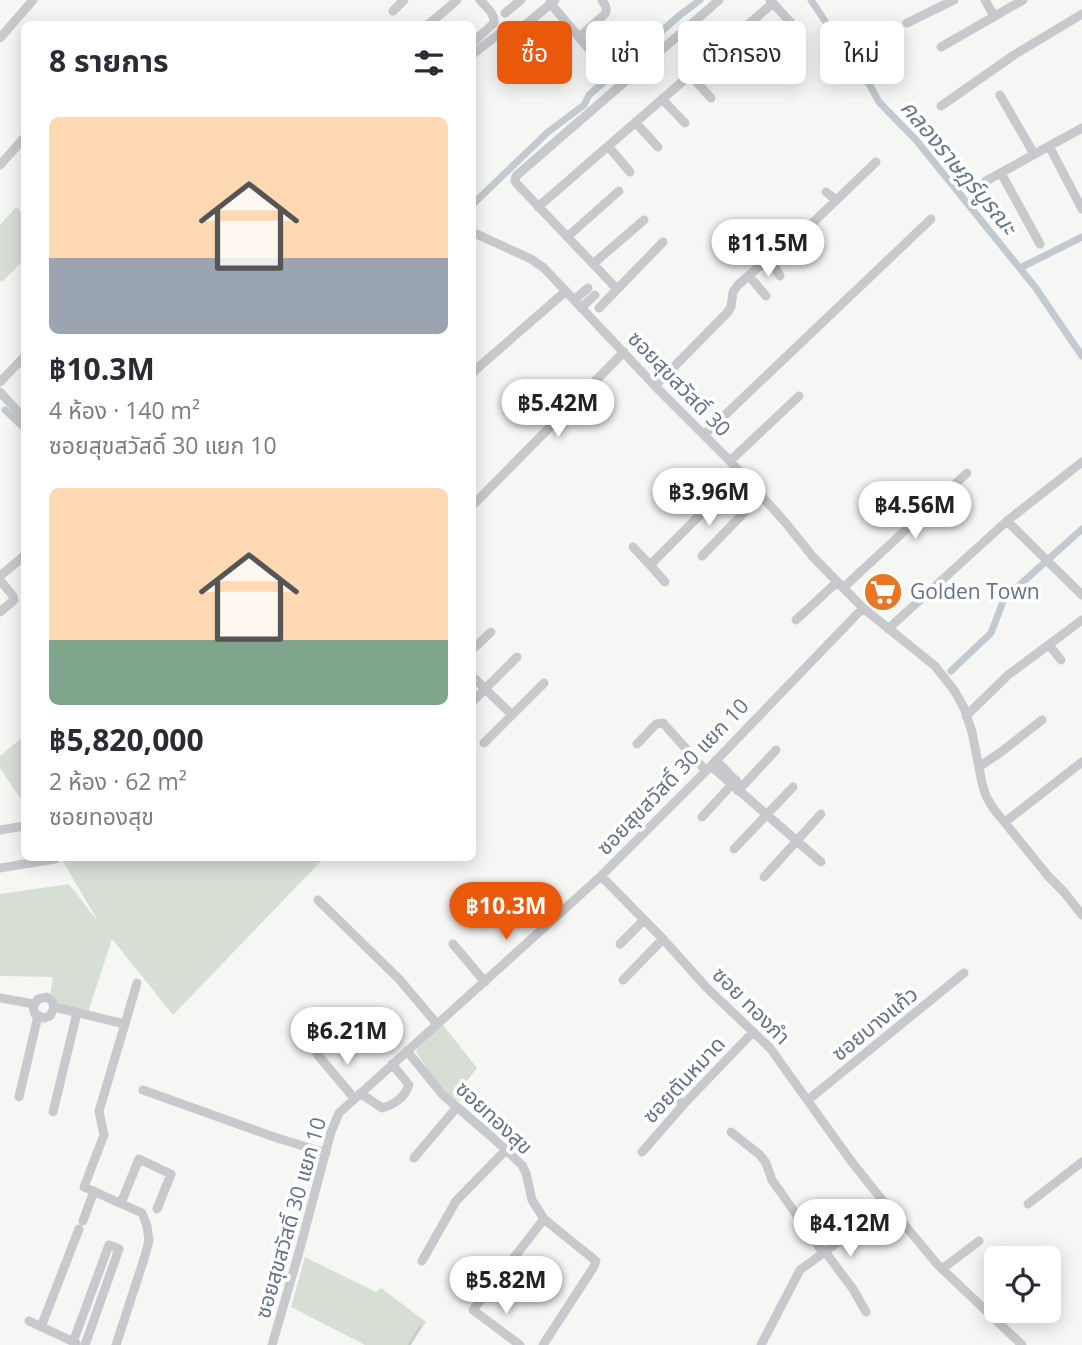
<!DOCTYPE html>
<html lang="th">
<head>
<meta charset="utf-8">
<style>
	:root { --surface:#fff; --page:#f2f2f3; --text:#2b2b33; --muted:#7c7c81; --accent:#ea580c }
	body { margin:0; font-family:"Open Sans","Noto Sans Thai",sans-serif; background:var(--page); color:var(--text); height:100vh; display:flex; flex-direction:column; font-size:26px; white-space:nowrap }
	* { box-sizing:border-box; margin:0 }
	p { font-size:23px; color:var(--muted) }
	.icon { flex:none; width:38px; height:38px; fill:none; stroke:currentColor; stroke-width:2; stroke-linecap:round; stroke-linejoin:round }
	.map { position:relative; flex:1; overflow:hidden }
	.sheet { position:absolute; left:21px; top:21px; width:455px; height:840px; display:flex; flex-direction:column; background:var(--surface); border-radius:10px; box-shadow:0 4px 18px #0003 }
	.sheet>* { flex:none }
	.guide { position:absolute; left:497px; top:21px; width:480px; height:63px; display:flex; gap:14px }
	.tools { position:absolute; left:984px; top:1246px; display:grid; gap:14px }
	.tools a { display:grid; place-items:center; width:77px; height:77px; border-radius:10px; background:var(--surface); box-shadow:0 4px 18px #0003; font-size:35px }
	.price { position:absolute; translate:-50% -60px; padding:0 16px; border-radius:24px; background:#fff; color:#222; font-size:23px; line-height:46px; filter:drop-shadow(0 2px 4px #0008) }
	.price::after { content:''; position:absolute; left:50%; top:42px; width:21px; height:16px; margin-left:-10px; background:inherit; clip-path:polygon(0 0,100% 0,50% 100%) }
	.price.active { background:var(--accent); color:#fff }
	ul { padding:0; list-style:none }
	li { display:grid; align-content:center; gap:14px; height:371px; padding:0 28px }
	li span { display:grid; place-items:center; height:217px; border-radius:10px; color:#555 }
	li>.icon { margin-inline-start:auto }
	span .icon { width:126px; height:126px; fill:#fffc; stroke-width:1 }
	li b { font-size:30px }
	h2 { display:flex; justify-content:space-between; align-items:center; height:84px; padding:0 28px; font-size:30px }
	.chip { padding:0 24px; border-radius:10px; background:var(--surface); box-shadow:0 4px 18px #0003; font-size:24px; line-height:63px }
	.chip.active { background:var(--accent); color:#fff }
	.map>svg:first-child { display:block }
</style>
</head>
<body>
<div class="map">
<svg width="1082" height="1345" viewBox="0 0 1082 1345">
	<rect width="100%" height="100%" fill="#f6f7f4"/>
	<!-- green -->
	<path fill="#d7dfd5" d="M16 207 24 215V260L2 282 0 280V225Z
		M24 736V804L0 768V756Z
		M61 858H324L173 1015 112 939 89 1009V1014L57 1006 50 997 53 977 0 976V894L69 884 99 923Z
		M443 1025 477 1068 466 1082 460 1101C440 1091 428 1070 416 1052L420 1045Z
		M305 1257 376 1292 381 1288 426 1322 411 1345H365L291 1307Z"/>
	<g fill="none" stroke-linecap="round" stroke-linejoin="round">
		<!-- stream -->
		<path stroke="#c2cad0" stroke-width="2" d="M409 1345 421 1325"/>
		<!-- canal -->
		<path stroke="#c2cad0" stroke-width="7" d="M811 0 835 36 860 67 879 102 916 140 1035 287 1082 356
			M472 205 548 132 584 105 589 95 680 15 700 0
			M1020 268 1082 237
			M5 410 24 428
			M951 671 991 633 1004 599 1082 529"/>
		<!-- minor -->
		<path stroke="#c7c9cd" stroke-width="9" d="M770 0 793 25
			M985 0 994 16
			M550 3 605 68
			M393 11 404 0
			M505 13 521 0
			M907 23 954 0
			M429 24 457 0
			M745 27 766 50
			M579 37 605 14C608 8 605 5 602 0
			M0 38 33 0
			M472 43 494 23C495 13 486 7 480 0
			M941 47 1023 0
			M718 51 738 74
			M472 55 501 32 507 37H511L555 0
			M690 75 711 98
			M1000 95 1034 154
			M662 99 685 123
			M941 106 1014 55 1082 14
			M635 122 658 147
			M608 146 630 172
			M1049 146 1082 209
			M0 165 24 138
			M1001 173 1040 244
			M986 181 1082 128
			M826 192 836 200
			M538 207 773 3
			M472 232 531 259 544 268 655 386 730 461 785 522 813 557 863 608 935 666 954 690 964 708 972 732 982 783 986 796 993 808 1048 876 1064 892 1082 915
			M567 237 619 191
			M766 260 776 269 780 276
			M593 264 644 220
			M749 276 766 296
			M617 289 518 185 515 181 516 176 719 0
			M574 300 588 288
			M581 308 595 295
			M599 308 663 242
			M472 373 566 291
			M0 382 24 357
			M655 386 727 313 731 307 733 292 738 285 778 250 801 234 876 162
			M0 392 24 418
			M704 435 931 219
			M730 461 799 396
			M472 506 624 352
			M1007 521 1082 595
			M633 547 650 565
			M702 556 761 495
			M0 576 24 556
			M0 580 13 596 14 600 0 612
			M665 582 650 565 741 474
			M843 588 967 473
			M796 620 837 582
			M888 629 1007 521 1082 462
			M1049 645 1061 660
			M472 650 491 632
			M472 676 512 715
			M472 702 517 657
			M966 716 1008 675 1082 620
			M484 743 544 683
			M637 744 656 724 663 723 706 771
			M716 760 738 783
			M711 766 821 862
			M979 767 1001 752 1042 720
			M738 791 776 750
			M702 817 736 780
			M1005 822 1082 762
			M0 830 24 826
			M734 849 793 787
			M0 868 55 859
			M601 876 663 939 707 988 770 1048 851 1161 887 1206 898 1217 937 1264 1022 1345
			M764 877 821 814
			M318 900 399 979 437 1024
			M453 944 485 982
			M620 944 644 920
			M623 980 663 939
			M0 998 34 1004
			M54 1007 50 1016 44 1018 35 1014 33 1007 38 999 47 997 52 1001 54 1007 125 1024 99 1111 104 1135 84 1187 142 1213 147 1226 149 1241 144 1259 116 1345
			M125 1024 137 983
			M407 1051 442 1094 493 1138 522 1165 526 1173 532 1200 544 1219 596 1261 593 1268 543 1345
			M317 1054 354 1098
			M143 1090 274 1137 326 1153
			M360 1093 382 1108C394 1105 405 1097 409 1085L392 1064
			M669 1094 684 1104
			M19 1097 38 1016
			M808 1100 964 973
			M53 1112 77 1013
			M731 1132 760 1155 766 1163 772 1180 824 1254
			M642 1152 684 1104 753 1032
			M414 1158 457 1107
			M121 1203 139 1159 171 1174 157 1209
			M1028 1204 1082 1162
			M83 1221 94 1191
			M826 1253 853 1289 866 1312
			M422 1261 456 1201 506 1150
			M942 1269 979 1241
			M29 1321 76 1343
			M41 1327 79 1229
			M73 1342 109 1245 119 1249 85 1345
			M272 1345 299 1252 331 1132 339 1113 601 876 706 771 863 608
			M520 1345 473 1310 544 1219
			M761 1345 800 1270 887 1206"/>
	</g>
	<!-- icons -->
	<defs>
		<g id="supermarket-disc" transform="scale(2.0125)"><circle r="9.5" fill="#e87622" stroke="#fff"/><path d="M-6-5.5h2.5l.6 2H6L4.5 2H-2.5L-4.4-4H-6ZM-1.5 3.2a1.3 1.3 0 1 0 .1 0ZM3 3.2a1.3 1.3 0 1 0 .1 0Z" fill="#fff"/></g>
	</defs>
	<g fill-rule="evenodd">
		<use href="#supermarket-disc" x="883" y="592"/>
	</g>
	<g text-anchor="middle" stroke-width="7" stroke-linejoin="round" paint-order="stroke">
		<!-- street labels -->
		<g font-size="21" fill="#657186" stroke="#fff">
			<text transform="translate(679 384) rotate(46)" y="7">ซอยสุขสวัสดิ์ 30</text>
			<text transform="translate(673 777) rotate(-46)" y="7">ซอยสุขสวัสดิ์ 30 แยก 10</text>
			<text transform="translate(751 1006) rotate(45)" y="7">ซอย ทองภํา</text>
			<text transform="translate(875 1024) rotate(-39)" y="7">ซอยบางแก้ว</text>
			<text transform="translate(684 1080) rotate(-47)" y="7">ซอยตันหมาด</text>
			<text transform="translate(494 1118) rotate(43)" y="7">ซอยทองสุข</text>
			<text transform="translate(291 1218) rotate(-74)" y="7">ซอยสุขสวัสดิ์ 30 แยก 10</text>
		</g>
		<!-- poi labels -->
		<g font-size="21" fill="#657186" stroke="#fff" text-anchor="start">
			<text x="910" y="599">Golden Town</text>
		</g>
		<!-- water labels -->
		<g font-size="23" font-style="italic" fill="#667989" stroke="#fff">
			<text transform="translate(959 167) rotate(50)" y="8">คลองราษฎร์บูรณะ</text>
		</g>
	</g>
</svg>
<div class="tools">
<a><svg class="icon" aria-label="locate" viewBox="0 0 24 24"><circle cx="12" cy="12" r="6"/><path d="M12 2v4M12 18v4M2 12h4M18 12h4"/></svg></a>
</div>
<b class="price" style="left:768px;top:279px">฿11.5M</b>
<b class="price" style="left:558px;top:439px">฿5.42M</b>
<b class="price" style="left:709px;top:528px">฿3.96M</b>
<b class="price" style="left:915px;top:541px">฿4.56M</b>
<b class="price active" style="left:506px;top:942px">฿10.3M</b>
<b class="price" style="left:347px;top:1067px">฿6.21M</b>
<b class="price" style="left:850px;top:1259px">฿4.12M</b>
<b class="price" style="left:506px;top:1316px">฿5.82M</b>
<div class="guide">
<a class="chip active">ซื้อ</a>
<a class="chip">เช่า</a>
<a class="chip">ตัวกรอง</a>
<a class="chip">ใหม่</a>
</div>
<section class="sheet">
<h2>8 รายการ<svg class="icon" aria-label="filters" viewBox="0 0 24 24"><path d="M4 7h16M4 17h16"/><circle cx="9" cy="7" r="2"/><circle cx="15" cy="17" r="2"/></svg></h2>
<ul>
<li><span style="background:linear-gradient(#ffd9b3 65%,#9aa5b1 0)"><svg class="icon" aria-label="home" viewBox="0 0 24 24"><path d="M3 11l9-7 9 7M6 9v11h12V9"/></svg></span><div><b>฿10.3M</b><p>4 ห้อง · 140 m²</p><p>ซอยสุขสวัสดิ์ 30 แยก 10</p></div></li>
<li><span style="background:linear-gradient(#ffd9b3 70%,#7fa58c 0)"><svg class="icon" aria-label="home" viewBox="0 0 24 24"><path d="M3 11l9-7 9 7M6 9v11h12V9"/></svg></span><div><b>฿5,820,000</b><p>2 ห้อง · 62 m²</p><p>ซอยทองสุข</p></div></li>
</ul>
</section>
</div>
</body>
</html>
